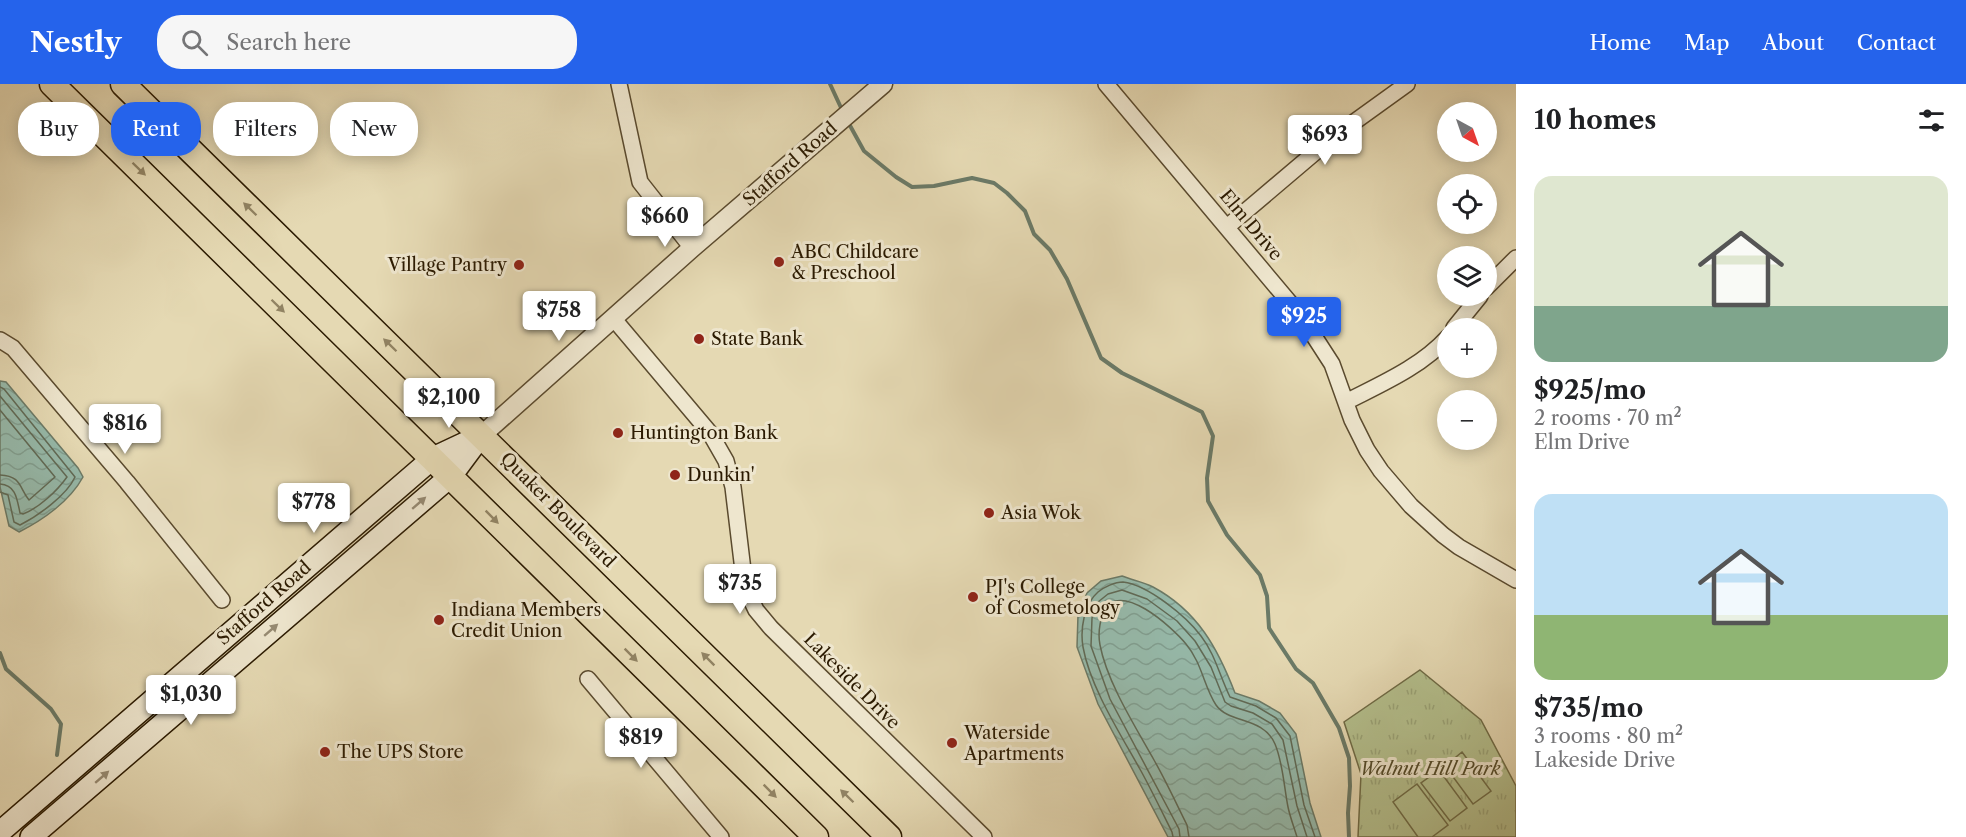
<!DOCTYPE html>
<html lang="en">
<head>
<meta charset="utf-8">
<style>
	:root { --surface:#fff; --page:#f6f6f6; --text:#202124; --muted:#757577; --accent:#2563eb }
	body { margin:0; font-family:"Libre Caslon Text",serif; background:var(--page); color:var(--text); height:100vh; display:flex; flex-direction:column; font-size:22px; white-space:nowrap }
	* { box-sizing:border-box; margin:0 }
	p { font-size:20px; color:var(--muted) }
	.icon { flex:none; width:33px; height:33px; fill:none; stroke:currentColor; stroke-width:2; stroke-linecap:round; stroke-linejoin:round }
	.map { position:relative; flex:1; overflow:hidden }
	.side { display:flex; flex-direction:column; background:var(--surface); width:450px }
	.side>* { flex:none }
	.banner { position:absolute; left:18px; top:18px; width:570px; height:54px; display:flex; gap:12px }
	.needle { width:39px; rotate:140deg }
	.buttons { position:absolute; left:1437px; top:18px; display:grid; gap:12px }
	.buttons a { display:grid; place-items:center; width:60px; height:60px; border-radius:50%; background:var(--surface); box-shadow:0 3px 15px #0003; font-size:30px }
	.price { position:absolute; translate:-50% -51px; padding:0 14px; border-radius:6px; background:#fff; color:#222; font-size:20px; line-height:39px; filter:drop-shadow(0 2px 3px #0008) }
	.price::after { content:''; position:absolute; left:50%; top:36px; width:18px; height:14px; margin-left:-9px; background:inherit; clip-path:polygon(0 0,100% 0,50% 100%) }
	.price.on { background:var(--accent); color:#fff }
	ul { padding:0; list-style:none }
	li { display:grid; align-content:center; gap:12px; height:318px; padding:0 18px }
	li span { display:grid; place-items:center; height:186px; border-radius:18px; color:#555 }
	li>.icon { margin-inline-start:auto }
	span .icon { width:108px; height:108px; fill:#fffc; stroke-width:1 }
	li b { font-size:26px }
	h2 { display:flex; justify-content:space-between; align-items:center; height:72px; padding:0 18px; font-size:26px }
	.tag { padding:0 21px; border-radius:24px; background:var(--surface); box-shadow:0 3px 15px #0003; font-size:21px; line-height:54px }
	.tag.on { background:var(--accent); color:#fff }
	header { display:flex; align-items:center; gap:36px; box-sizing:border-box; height:84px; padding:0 30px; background:var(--accent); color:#fff }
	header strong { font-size:28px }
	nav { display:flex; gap:33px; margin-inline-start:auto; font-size:21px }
	.search { width:420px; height:54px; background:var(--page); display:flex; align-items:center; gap:15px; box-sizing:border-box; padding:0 21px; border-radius:24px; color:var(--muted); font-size:22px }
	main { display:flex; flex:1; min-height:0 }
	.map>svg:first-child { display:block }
</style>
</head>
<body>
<header>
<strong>Nestly</strong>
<div class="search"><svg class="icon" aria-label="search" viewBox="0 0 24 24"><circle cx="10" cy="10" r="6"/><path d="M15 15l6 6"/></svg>Search here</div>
<nav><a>Home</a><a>Map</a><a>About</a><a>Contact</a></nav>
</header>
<main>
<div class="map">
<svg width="1516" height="753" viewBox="0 0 1516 753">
	<defs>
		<pattern id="park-tufts" width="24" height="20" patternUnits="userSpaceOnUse" patternTransform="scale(1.5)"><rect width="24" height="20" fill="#b4bf8d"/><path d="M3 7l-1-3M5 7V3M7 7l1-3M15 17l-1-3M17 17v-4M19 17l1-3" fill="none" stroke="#9ba478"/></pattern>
		<pattern id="water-waves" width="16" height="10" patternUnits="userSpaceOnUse" patternTransform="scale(1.5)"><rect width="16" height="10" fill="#96baab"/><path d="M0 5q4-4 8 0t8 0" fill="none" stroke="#819f91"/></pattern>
	</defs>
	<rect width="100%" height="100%" fill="#e5d9b3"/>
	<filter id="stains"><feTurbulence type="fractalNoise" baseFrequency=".00333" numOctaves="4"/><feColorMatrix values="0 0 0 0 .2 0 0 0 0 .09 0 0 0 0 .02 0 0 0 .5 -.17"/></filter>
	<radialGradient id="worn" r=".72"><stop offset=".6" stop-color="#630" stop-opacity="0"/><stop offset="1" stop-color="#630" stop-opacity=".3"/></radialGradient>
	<!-- park -->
	<path fill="url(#park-tufts)" stroke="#706c47" stroke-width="1.5" d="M1420 586 1481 636 1516 702V753H1358L1361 690 1344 638Z"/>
	<!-- pitch -->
	<path fill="#b4bf8d" stroke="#706c47" stroke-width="1.5" d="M1462 668 1491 707 1473 720 1445 682Z
		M1439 686 1467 724 1450 737 1421 699Z
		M1417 700 1448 741 1432 753H1418L1393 718Z"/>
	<!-- water -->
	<path fill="url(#water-waves)" stroke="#6b7a67" stroke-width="1.5" d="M0 297 6 298 78 384 83 393C70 417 43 436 19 448L9 442 0 403Z
		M1122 492C1132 496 1144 498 1153 503 1198 527 1218 565 1235 609L1259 617 1280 629 1296 650 1310 719 1321 753H1168L1098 620 1077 563 1078 531 1087 509 1101 497Z"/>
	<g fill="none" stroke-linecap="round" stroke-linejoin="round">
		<!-- shore -->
		<path stroke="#606a56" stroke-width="1.5" d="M0 303 4 305 75 393C67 411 38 432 20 441L14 438 8 411 0 408
			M0 312 67 393C57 407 39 424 23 430L20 429C17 415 16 401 0 400
			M0 326 55 393 29 416C19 404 22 392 0 391
			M1173 753 1172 748C1162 728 1152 707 1141 687 1121 651 1090 603 1083 563 1080 545 1084 520 1098 508 1104 503 1115 498 1123 498 1148 501 1186 532 1201 552 1215 570 1220 593 1230 613L1256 622 1276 634 1290 652 1304 721 1315 753
			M1180 753 1179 745 1110 615 1091 562 1092 534 1098 518 1108 510 1122 506 1147 515 1177 537 1195 557 1211 583 1225 618 1231 622 1253 629 1272 640 1283 656 1297 722 1307 753
			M1189 753 1187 741C1176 719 1166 697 1154 676 1135 642 1107 598 1100 561 1098 551 1100 538 1103 529 1118 493 1173 544 1186 560 1202 579 1204 603 1216 621 1229 640 1263 632 1275 660 1283 679 1284 703 1288 723 1290 733 1294 743 1297 753"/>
		<!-- stream -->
		<path stroke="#6b7a67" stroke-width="4" d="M830 0 843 28
			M848 38 864 67 896 93 912 103 934 102 972 94 994 99 1007 109 1025 127 1034 150 1050 166 1067 195 1101 274 1122 289 1202 328 1213 352 1207 394 1208 417 1227 451 1260 491 1267 512 1269 544 1296 585 1313 599 1339 644 1349 674 1350 702 1348 729 1349 753
			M0 569 6 585 51 625 61 640 57 671"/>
		<!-- minor casing -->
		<g stroke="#5a4a2e" stroke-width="18">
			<path id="minor" d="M619 0 640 98 692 164
				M1106 0 1301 232 1332 280 1352 336 1367 366 1381 387 1411 422 1443 451 1459 463 1516 496
				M1227 143 1332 54 1407 0
				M1486 204 1516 174
				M613 234 710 349 726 377 733 403 745 503 756 526 771 544 984 753
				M1454 244 1480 212
				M0 256 13 264 127 398 222 516
				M1346 318C1381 300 1421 283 1448 253
				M588 595 721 753"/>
		</g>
		<!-- tertiary casing -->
		<g stroke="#5a4a2e" stroke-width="21">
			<path id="tertiary" d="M482 351 692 164 883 0"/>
		</g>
		<!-- secondary casing -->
		<g stroke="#2b1a01" stroke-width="24">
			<path id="secondary" d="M0 748 433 374 482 351
				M31 753 451 392 480 353"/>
		</g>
		<!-- primary casing -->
		<g stroke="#2b1a01" stroke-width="27">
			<path id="primary" d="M52 0 816 753
				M123 0 889 753"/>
		</g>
		<!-- minor -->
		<use href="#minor" stroke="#eee6ce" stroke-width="15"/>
		<!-- tertiary -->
		<use href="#tertiary" stroke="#eee6ce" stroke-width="18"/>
		<!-- secondary -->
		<use href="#secondary" stroke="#eee6ce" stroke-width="21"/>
		<!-- primary -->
		<use href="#primary" stroke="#e5d9b3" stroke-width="24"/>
	</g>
	<!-- one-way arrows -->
	<defs><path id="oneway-solid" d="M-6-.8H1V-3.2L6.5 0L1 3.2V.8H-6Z" transform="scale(1.5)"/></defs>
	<g fill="#918363">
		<use href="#oneway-solid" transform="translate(139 85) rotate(44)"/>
		<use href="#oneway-solid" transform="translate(250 125) rotate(-136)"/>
		<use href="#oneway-solid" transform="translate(278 222) rotate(44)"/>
		<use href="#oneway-solid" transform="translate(390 261) rotate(-136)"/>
		<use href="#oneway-solid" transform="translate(492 433) rotate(45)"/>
		<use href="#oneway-solid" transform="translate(631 571) rotate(45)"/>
		<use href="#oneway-solid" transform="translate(708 575) rotate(-135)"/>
		<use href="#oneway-solid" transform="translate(770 707) rotate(45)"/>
		<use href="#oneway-solid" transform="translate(847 712) rotate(-136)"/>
	</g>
	<g fill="#968a72">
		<use href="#oneway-solid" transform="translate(419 419) rotate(-41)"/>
		<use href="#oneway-solid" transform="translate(271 546) rotate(-41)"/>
		<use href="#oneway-solid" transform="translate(102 693) rotate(-41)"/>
	</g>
	<!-- markers -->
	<g fill="#8f2418" stroke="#eee6ce" stroke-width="2">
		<circle cx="779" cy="178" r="6"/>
		<circle cx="519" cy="181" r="6"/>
		<circle cx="699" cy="255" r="6"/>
		<circle cx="618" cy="349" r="6"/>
		<circle cx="675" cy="391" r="6"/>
		<circle cx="989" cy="429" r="6"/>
		<circle cx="973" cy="513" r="6"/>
		<circle cx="439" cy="536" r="6"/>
		<circle cx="952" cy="659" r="6"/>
		<circle cx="325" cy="668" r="6"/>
	</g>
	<g text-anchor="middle" stroke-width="6" stroke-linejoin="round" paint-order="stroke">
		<!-- street labels -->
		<g font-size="18" fill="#2b1a01" stroke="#eee6ce">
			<text transform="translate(790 80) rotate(-41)" y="6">Stafford Road</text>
			<text transform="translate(1251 141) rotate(50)" y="6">Elm Drive</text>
			<text transform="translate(558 426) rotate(45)" y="6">Quaker Boulevard</text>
			<text transform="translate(264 519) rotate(-41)" y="6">Stafford Road</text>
			<text transform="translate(852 597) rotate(45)" y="6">Lakeside Drive</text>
		</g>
		<!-- poi labels -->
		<g font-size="18" fill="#2b1a01" stroke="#eee6ce" text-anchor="start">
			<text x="791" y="174">ABC Childcare<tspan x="791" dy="21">&amp; Preschool</tspan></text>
			<text x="507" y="187" text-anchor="end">Village Pantry</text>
			<text x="711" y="261">State Bank</text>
			<text x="630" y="355">Huntington Bank</text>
			<text x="687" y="397">Dunkin'</text>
			<text x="1001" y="435">Asia Wok</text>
			<text x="985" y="509">PJ's College<tspan x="985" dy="21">of Cosmetology</tspan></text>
			<text x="451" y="532">Indiana Members<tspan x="451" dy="21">Credit Union</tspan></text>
			<text x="964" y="655">Waterside<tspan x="964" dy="21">Apartments</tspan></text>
			<text x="337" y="674">The UPS Store</text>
		</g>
		<!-- park labels -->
		<g font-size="18" font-style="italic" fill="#544c2b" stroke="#eee6ce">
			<text x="1430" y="691">Walnut Hill Park</text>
		</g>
	</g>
	<rect width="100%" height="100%" filter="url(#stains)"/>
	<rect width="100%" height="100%" fill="url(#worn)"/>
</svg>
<div class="buttons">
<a><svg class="needle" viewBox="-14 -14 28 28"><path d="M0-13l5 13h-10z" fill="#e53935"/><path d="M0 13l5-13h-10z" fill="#757577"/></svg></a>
<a><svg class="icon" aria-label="locate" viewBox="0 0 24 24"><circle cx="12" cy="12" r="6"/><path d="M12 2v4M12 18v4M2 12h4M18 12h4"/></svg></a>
<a><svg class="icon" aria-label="layers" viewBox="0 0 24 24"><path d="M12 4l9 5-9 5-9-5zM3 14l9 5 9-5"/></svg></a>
<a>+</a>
<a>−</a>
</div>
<b class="price" style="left:1325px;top:82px">$693</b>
<b class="price" style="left:665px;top:164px">$660</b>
<b class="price" style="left:559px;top:258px">$758</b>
<b class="price on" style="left:1304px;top:264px">$925</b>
<b class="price" style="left:449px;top:345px">$2,100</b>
<b class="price" style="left:125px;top:371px">$816</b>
<b class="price" style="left:314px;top:450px">$778</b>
<b class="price" style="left:740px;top:531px">$735</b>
<b class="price" style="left:191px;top:642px">$1,030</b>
<b class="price" style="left:641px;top:685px">$819</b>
<div class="banner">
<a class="tag">Buy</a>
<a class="tag on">Rent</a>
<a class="tag">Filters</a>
<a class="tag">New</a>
</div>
</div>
<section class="side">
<h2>10 homes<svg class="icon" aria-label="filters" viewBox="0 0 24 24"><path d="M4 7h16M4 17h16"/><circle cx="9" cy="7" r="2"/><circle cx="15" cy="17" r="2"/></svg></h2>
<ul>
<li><span style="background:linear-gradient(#dfe7d0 70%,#7fa58c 0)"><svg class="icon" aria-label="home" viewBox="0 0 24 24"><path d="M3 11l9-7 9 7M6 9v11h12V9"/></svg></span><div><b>$925/mo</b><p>2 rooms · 70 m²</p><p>Elm Drive</p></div></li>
<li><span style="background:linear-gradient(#bfe0f5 65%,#8fb573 0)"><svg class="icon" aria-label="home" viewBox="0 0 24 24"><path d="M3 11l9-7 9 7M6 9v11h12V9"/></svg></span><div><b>$735/mo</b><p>3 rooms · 80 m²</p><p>Lakeside Drive</p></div></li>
</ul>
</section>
</main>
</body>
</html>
